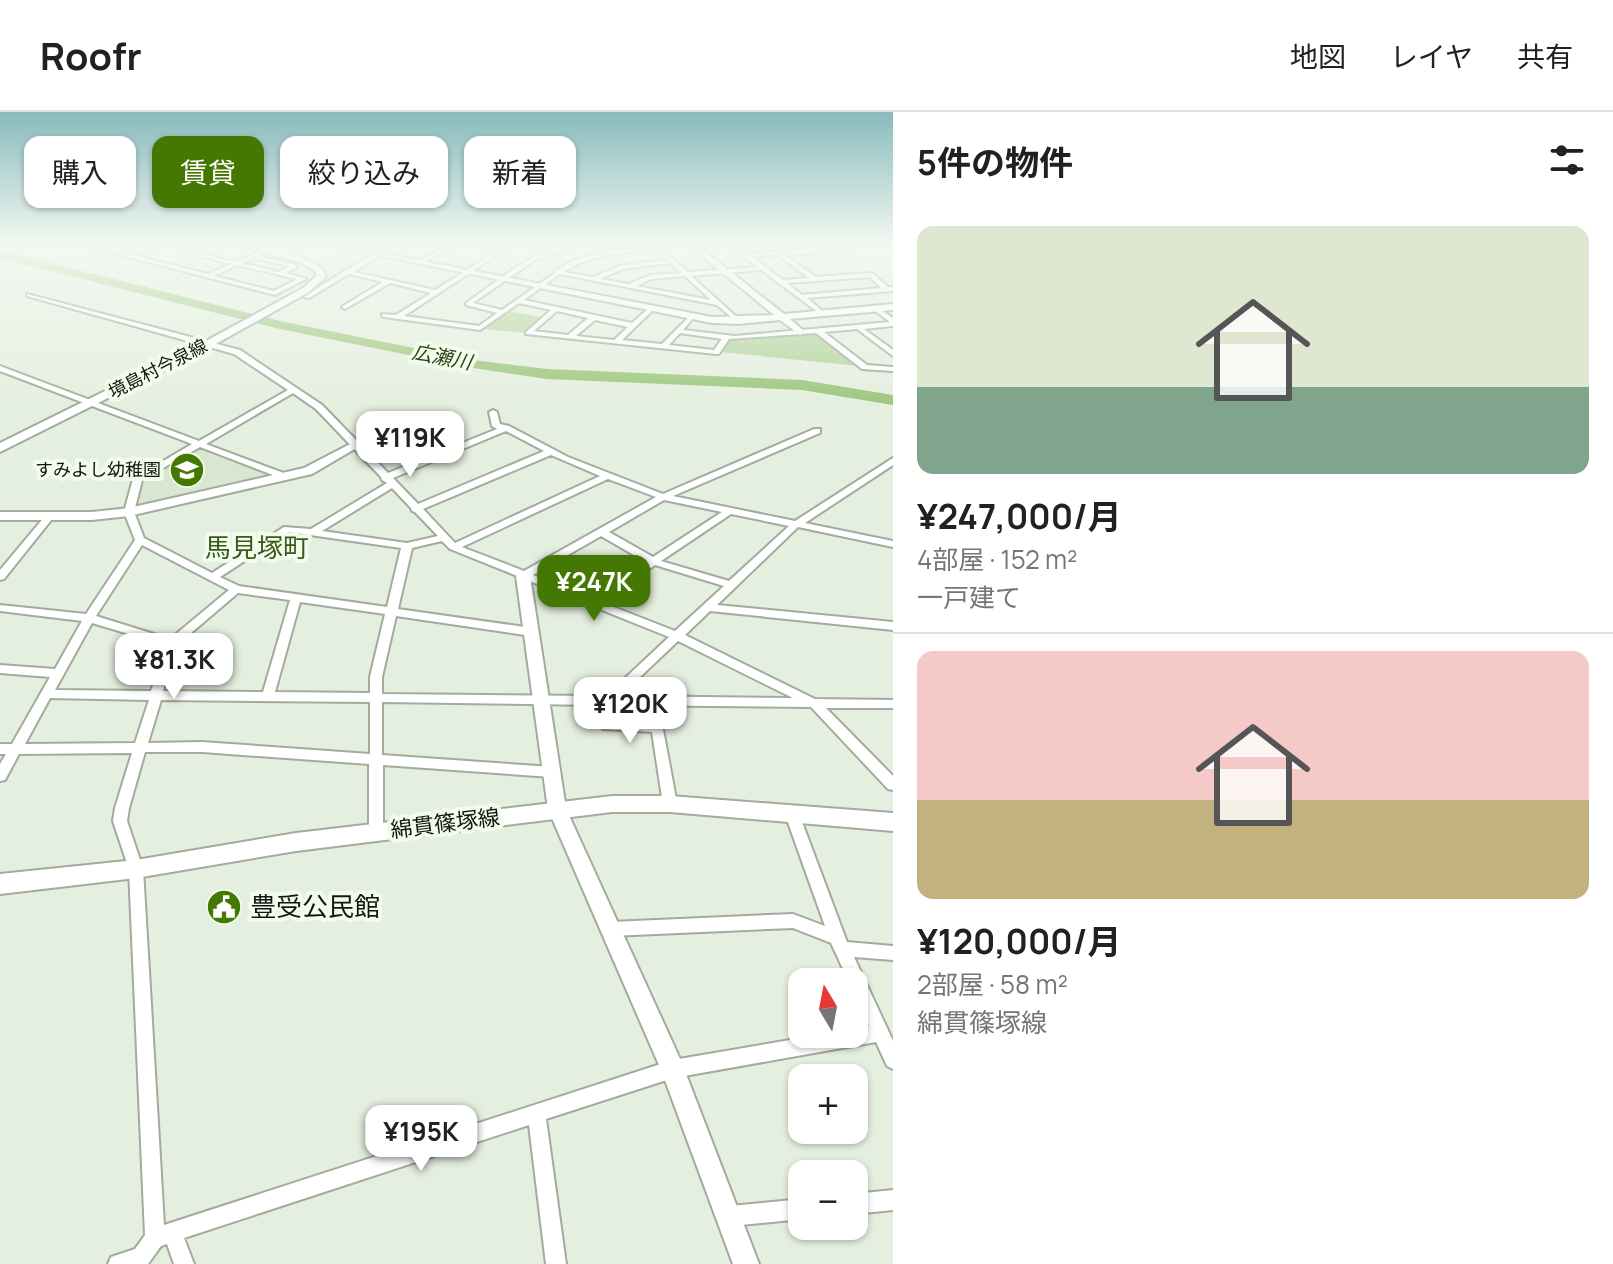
<!DOCTYPE html>
<html lang="ja">
<head>
<meta charset="utf-8">
<style>
	:root { --surface:#fff; --page:#f6f6f6; --text:#202124; --muted:#757577; --line:#e0e0e0; --accent:#457803 }
	body { margin:0; font-family:Manrope,"Noto Sans JP",sans-serif; background:var(--page); color:var(--text); height:100vh; display:flex; flex-direction:column; font-size:30px; white-space:nowrap }
	* { box-sizing:border-box; margin:0 }
	p { font-size:26px; color:var(--muted) }
	.icon { flex:none; width:44px; height:44px; fill:none; stroke:currentColor; stroke-width:2; stroke-linecap:round; stroke-linejoin:round }
	.map { position:relative; flex:1; overflow:hidden }
	.panel { display:flex; flex-direction:column; background:var(--surface); width:720px }
	.panel>* { flex:none }
	.guide { position:absolute; left:24px; top:24px; width:748px; height:72px; display:flex; gap:16px }
	.needle { width:52px; rotate:350deg }
	.tools { position:absolute; left:788px; top:856px; display:grid; gap:16px }
	.tools a { display:grid; place-items:center; width:80px; height:80px; border-radius:16px; background:var(--surface); box-shadow:0 2px 6px #0004; font-size:40px }
	.price { position:absolute; translate:-50% -68px; padding:0 18px; border-radius:16px; background:#fff; color:#222; font-size:26px; line-height:52px; filter:drop-shadow(0 2px 4px #0008) }
	.price::after { content:''; position:absolute; left:50%; top:48px; width:24px; height:18px; margin-left:-12px; background:inherit; clip-path:polygon(0 0,100% 0,50% 100%) }
	.price.selected { background:var(--accent); color:#fff }
	ul { padding:0; list-style:none }
	li { display:grid; align-content:center; gap:16px; height:424px; padding:0 24px }
	li+li { border-top:2px solid var(--line) }
	li span { display:grid; place-items:center; height:248px; border-radius:16px; color:#555 }
	li>.icon { margin-inline-start:auto }
	span .icon { width:144px; height:144px; fill:#fffc; stroke-width:1 }
	li b { font-size:34px }
	h2 { display:flex; justify-content:space-between; align-items:center; height:96px; padding:0 24px; font-size:34px }
	.tag { padding:0 28px; border-radius:16px; background:var(--surface); box-shadow:0 2px 6px #0004; font-size:28px; line-height:72px }
	.tag.selected { background:var(--accent); color:#fff }
	header { display:flex; align-items:center; gap:48px; box-sizing:border-box; height:112px; padding:0 40px; background:var(--surface); border-bottom:2px solid var(--line) }
	header strong { font-size:38px }
	nav { display:flex; gap:44px; margin-inline-start:auto; font-size:28px }
	main { display:flex; flex:1; min-height:0 }
	.map>svg:first-child { display:block }
</style>
</head>
<body>
<header>
<strong>Roofr</strong>
<nav><a>地図</a><a>レイヤ</a><a>共有</a></nav>
</header>
<main>
<div class="map">
<svg width="893" height="1152" viewBox="0 0 893 1152">
	<rect width="100%" height="100%" fill="#e5efdf"/>
	<!-- built -->
	<path fill="#d9e7d0" d="M198 335H201L280 364 136 396 142 368Z"/>
	<!-- green -->
	<path fill="#b4d49d" d="M508 199 541 205 542 206 525 221 484 217Z
		M813 221 860 254 721 240 730 228Z"/>
	<g fill="none" stroke-linecap="round" stroke-linejoin="round">
		<!-- river -->
		<path fill="#9cc67d" fill-rule="evenodd" d="M0 138 280 209 473 248 547 257 802 268 893 283V293L802 278 547 267 473 256 280 217 0 146Z"/>
		<!-- minor casing -->
		<g stroke="#a2ab9c" stroke-width="4">
			<path id="minor" d="M86 134C100 133 114 143 128 141 137 141 144 134 155 134L133 143 208 162 231 152 199 144 176 134C196 134 214 149 234 149 248 149 261 134 277 134L258 144 297 153V155L286 161 306 167 275 183ZM253 146 289 154 279 160 242 151ZM237 153 297 167 274 179 214 164Z
				M335 134H344L374 141 371 143Z
				M445 134H451L423 151 418 150Z
				M505 134H511L404 204 479 214 497 201 466 193V191C493 172 540 132 574 134L535 148 473 191 502 198 555 161V159L572 149 609 139 658 134 688 160 757 155 731 134H737L748 142 846 134 849 136 846 138 785 143 816 165 872 161 888 175H893V179L807 186 825 201 826 202 823 204 761 158 691 164 740 208 741 209 738 211 717 193 560 162 524 188 632 211 649 196H653V198L622 228 662 232 691 203 694 205 683 218 735 224 890 210 874 198 873 197 876 195 893 206V214L864 217 893 238V244L857 217 824 220 867 253 893 255V259L862 257 816 221 729 227 719 242H716L526 222V220L551 198 519 191 480 218 384 205 382 204V202L396 203 431 181 390 171 345 197 342 195 343 194 383 170 349 162 309 186 304 185 344 159 379 140 381 143 354 160 435 178ZM656 138 667 148 622 153 593 165 564 160C590 141 625 141 656 138ZM778 143 809 166 783 168 753 145ZM670 151 681 161 650 163 629 172 600 167 623 157ZM685 164 711 188 637 174 651 167ZM870 165 881 176 802 183 787 171ZM557 199 588 206 568 223 534 219ZM595 208 628 215 614 228 576 224ZM680 221 722 227 714 238 669 233Z
				M27 182 240 238 322 293 388 361 497 317 492 314 489 300 493 298 497 300 500 312 509 314 568 345 663 382 814 317H820V321L673 384 795 409 893 346V353L805 411 893 429V435L798 415 717 493 893 510V518L710 499 685 523 815 587 893 588V596H826L893 664V678L888 677 811 595 608 593 612 609 662 612 677 692 675 696 670 697 665 696 663 692 652 620 603 617 596 593 382 590V643L552 655 557 656 559 660 557 664 552 665 383 653V720L381 724 376 726 371 724 369 720V652L202 640H145L129 696 127 709 143 757 164 1113 673 948 825 922H854V917L869 914 854 881V870H849L831 831 793 816 611 824 606 822 603 817 606 812 611 810 793 802 825 814 785 702 787 698 792 696 797 698 799 702 847 830 893 834V848L854 845 893 929V957L887 954 876 930 673 966 546 1007 566 1152H546L529 1013 184 1126 194 1152H174L167 1132 161 1134 148 1152H108L111 1145 135 1137 145 1123 129 757 113 709 115 696 132 641 19 642 5 668 0 669V652L6 642H0V632H12L50 565 0 561V553L55 557 82 509 0 499V493L86 502 135 428 124 400 133 367 192 332 0 259V254L199 329 288 278 234 242 27 184ZM293 281 316 297 381 365 382 368 387 371 311 417 284 415 212 461 144 426 134 400 142 368 200 335 283 367H289V363L206 332ZM506 319 544 339 418 392 393 366ZM551 343 600 364 455 431 423 397ZM608 367 656 385 524 459 462 435ZM392 376 411 396 412 399 415 400 438 424 407 431 322 419ZM664 388 722 400 653 445 609 420ZM731 402 789 414 729 469 661 449ZM289 420 401 436 387 495 239 474 220 465ZM601 424 646 450 591 486 533 463ZM442 429 450 437 669 525 606 584 601 583 597 584 382 582V565L396 504 532 524 538 520 532 516 398 497 412 436ZM142 433 229 478 170 527 96 504ZM655 453 724 474 675 519 601 490ZM238 481 290 488 263 580 163 579 177 533ZM300 490 385 502 370 565V581L275 580ZM92 511 166 533 151 579 55 578ZM678 529 793 586 620 584ZM50 586 149 588 135 631 25 632ZM161 588 370 590V642L202 630 148 631Z
				M49 402 54 405 52 407 4 467 0 468V458L46 403Z
				M893 1078V1098L854 1102V1082Z
				M802 1087V1107L730 1114 723 1111 720 1104 723 1097 730 1094Z"/>
		</g>
		<!-- tertiary casing -->
		<g stroke="#a2ab9c" stroke-width="4">
			<path id="tertiary" d="M690 134H698L784 202 893 192V198L790 207 805 220 800 223 780 208 738 212 712 211 367 141 371 139 712 205 774 203Z
				M354 330 358 331V335L312 362 129 404 92 408H0V400H92L129 396 304 356Z
				M523 460 530 464 566 697 681 949 759 1152H733L662 960 548 697 516 464Z"/>
		</g>
		<!-- secondary casing -->
		<g stroke="#a2ab9c" stroke-width="4">
			<path id="secondary" d="M243 134C269 132 301 143 323 157L326 165 309 180 214 233 0 340V331L206 229 303 176 316 164V160L300 150Z
				M612 684H670L893 701V719L670 700H612L296 739 136 766 0 782V762L136 748 296 721Z"/>
		</g>
		<!-- minor -->
		<use href="#minor" fill="#fff" fill-rule="evenodd"/>
		<!-- tertiary -->
		<use href="#tertiary" fill="#fff" fill-rule="evenodd"/>
		<!-- secondary -->
		<use href="#secondary" fill="#fff" fill-rule="evenodd"/>
	</g>
	<!-- sky -->
	<linearGradient id="sky" x2="0" y2="1"><stop stop-color="#89bbbd"/><stop offset="0.45" stop-color="#f3f8f1"/><stop offset="1" stop-color="#f3f8f1" stop-opacity="0"/></linearGradient>
	<rect width="893" height="295" fill="url(#sky)"/>
	<!-- icons -->
	<defs>
		<g id="school-disc" transform="scale(1.8)"><circle r="9.5" fill="#457803" stroke="#f2fcec"/><path d="M0-5L7-2L0 1L-7-2ZM-4 1L0 2.5L4 1V4Q0 6-4 4Z" fill="#fff"/></g>
		<g id="civic-disc" transform="scale(1.8)"><circle r="9.5" fill="#457803" stroke="#f2fcec"/><path d="M-.6-6.5H3V-4.5H.6V-3L4-1V1h2V6H-6V1h2V-1L-.6-3ZM-1.2 2.5V6h2.4V2.5Z" fill="#fff"/></g>
	</defs>
	<g fill-rule="evenodd">
		<use href="#school-disc" x="187" y="358"/>
		<use href="#civic-disc" x="224" y="795"/>
	</g>
	<g text-anchor="middle" stroke-width="8" stroke-linejoin="round" paint-order="stroke">
		<!-- far-street labels -->
		<g font-size="18" fill="#121510" stroke="#f2fcec">
			<text transform="translate(158 257) rotate(-27)" y="6">境島村今泉線</text>
		</g>
		<!-- far-poi labels -->
		<g font-size="18" fill="#121510" stroke="#f2fcec" text-anchor="end">
			<text x="161" y="364">すみよし幼稚園</text>
		</g>
		<!-- far-water labels -->
		<g font-size="20" font-style="italic" fill="#2a4411" stroke="#f2fcec">
			<text transform="translate(442 245) rotate(11)" y="7">広瀬川</text>
		</g>
		<!-- street labels -->
		<g font-size="22" fill="#121510" stroke="#f2fcec">
			<text transform="translate(445 711) rotate(-7)" y="8">綿貫篠塚線</text>
		</g>
		<!-- quarter labels -->
		<g font-size="26" fill="#385919" stroke="#f2fcec">
			<text x="257" y="445">馬見塚町</text>
		</g>
		<!-- near-poi labels -->
		<g font-size="26" fill="#121510" stroke="#f2fcec" text-anchor="start">
			<text x="250" y="804">豊受公民館</text>
		</g>
	</g>
</svg>
<div class="tools">
<a><svg class="needle" viewBox="-14 -14 28 28"><path d="M0-13l5 13h-10z" fill="#e53935"/><path d="M0 13l5-13h-10z" fill="#757577"/></svg></a>
<a>+</a>
<a>−</a>
</div>
<b class="price" style="left:410px;top:367px">¥119K</b>
<b class="price selected" style="left:594px;top:511px">¥247K</b>
<b class="price" style="left:174px;top:589px">¥81.3K</b>
<b class="price" style="left:630px;top:633px">¥120K</b>
<b class="price" style="left:421px;top:1061px">¥195K</b>
<div class="guide">
<a class="tag">購入</a>
<a class="tag selected">賃貸</a>
<a class="tag">絞り込み</a>
<a class="tag">新着</a>
</div>
</div>
<section class="panel">
<h2>5件の物件<svg class="icon" aria-label="filters" viewBox="0 0 24 24"><path d="M4 7h16M4 17h16"/><circle cx="9" cy="7" r="2"/><circle cx="15" cy="17" r="2"/></svg></h2>
<ul>
<li><span style="background:linear-gradient(#dfe7d0 65%,#7fa58c 0)"><svg class="icon" aria-label="home" viewBox="0 0 24 24"><path d="M3 11l9-7 9 7M6 9v11h12V9"/></svg></span><div><b>¥247,000/月</b><p>4部屋 · 152 m²</p><p>一戸建て</p></div></li>
<li><span style="background:linear-gradient(#f6c9c9 60%,#c2b280 0)"><svg class="icon" aria-label="home" viewBox="0 0 24 24"><path d="M3 11l9-7 9 7M6 9v11h12V9"/></svg></span><div><b>¥120,000/月</b><p>2部屋 · 58 m²</p><p>綿貫篠塚線</p></div></li>
</ul>
</section>
</main>
</body>
</html>
